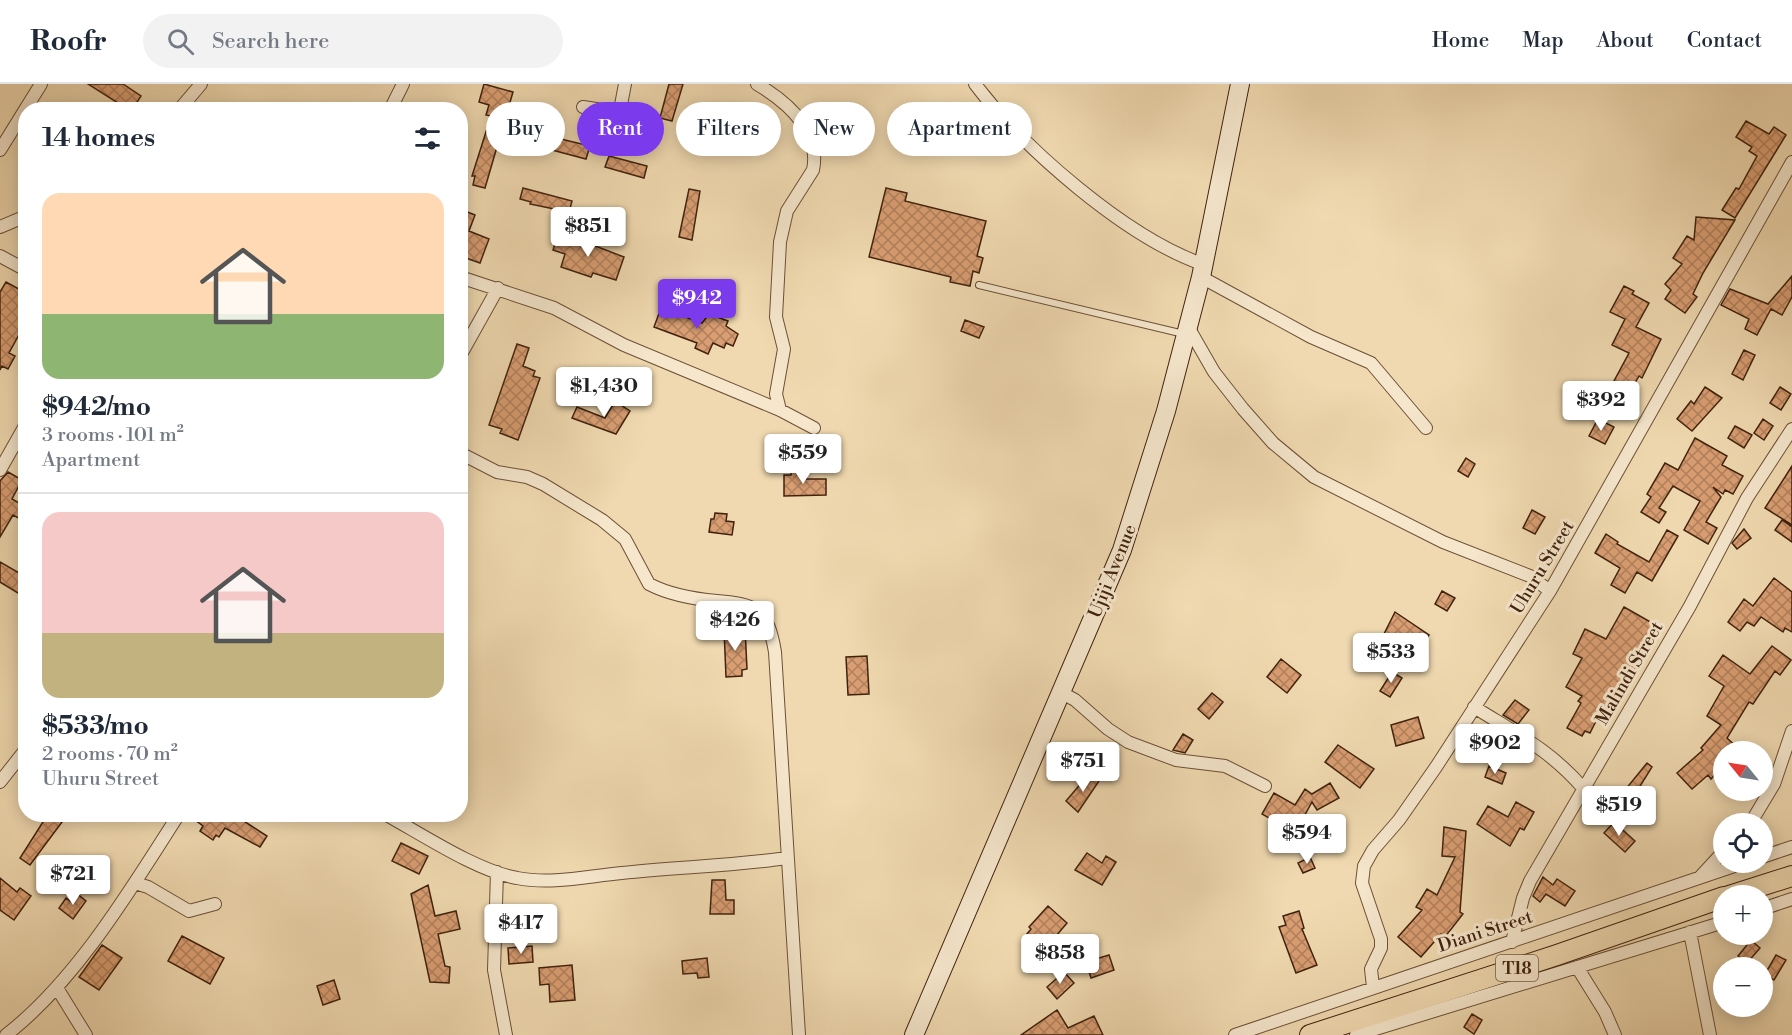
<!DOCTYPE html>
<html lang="en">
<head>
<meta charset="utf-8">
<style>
	:root { --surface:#fff; --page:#f2f2f3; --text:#1f2937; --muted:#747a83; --line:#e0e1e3; --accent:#7c3aed }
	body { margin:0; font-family:"Libre Bodoni",serif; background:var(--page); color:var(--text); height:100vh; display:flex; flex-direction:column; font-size:22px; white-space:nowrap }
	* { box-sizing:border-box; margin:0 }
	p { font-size:20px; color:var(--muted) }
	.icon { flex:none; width:33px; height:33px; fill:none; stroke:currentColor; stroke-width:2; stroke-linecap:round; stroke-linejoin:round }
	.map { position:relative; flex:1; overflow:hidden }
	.drawer { position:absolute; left:18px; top:18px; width:450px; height:720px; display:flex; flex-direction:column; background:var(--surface); border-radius:24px; box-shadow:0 3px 15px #0003 }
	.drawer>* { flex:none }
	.top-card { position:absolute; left:486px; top:18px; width:570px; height:54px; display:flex; gap:12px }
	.needle { width:39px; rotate:300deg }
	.tools { position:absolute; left:1713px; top:657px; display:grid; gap:12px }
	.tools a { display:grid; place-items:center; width:60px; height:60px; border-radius:50%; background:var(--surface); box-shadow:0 3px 15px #0003; font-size:30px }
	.price { position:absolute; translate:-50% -51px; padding:0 14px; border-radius:6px; background:#fff; color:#222; font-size:20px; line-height:39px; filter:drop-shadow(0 2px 3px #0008) }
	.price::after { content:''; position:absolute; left:50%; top:36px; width:18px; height:14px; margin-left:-9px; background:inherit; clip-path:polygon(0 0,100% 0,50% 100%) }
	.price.on { background:var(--accent); color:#fff }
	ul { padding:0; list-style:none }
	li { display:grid; align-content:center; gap:12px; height:318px; padding:0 24px }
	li+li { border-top:2px solid var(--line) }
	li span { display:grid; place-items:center; height:186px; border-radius:18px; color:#555 }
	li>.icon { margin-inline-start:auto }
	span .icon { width:108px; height:108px; fill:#fffc; stroke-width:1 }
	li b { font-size:26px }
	h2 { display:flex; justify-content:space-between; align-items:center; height:72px; padding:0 24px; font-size:26px }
	.tag { padding:0 21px; border-radius:27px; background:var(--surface); box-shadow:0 3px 15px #0003; font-size:21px; line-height:54px }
	.tag.on { background:var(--accent); color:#fff }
	header { display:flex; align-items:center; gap:36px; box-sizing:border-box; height:84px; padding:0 30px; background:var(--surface); border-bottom:2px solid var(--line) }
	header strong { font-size:28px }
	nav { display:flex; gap:33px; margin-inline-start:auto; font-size:21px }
	.search { width:420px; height:54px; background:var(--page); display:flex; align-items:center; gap:15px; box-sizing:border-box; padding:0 21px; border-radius:33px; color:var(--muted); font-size:22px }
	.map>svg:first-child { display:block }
</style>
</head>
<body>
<header>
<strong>Roofr</strong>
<div class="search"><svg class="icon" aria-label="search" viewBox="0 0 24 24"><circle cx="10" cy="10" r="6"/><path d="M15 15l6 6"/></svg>Search here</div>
<nav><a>Home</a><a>Map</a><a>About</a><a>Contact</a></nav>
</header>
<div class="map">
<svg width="1792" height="951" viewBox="0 0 1792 951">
	<defs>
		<pattern id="building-cross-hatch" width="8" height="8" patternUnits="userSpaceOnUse" patternTransform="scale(1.5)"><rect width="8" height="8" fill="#d99e72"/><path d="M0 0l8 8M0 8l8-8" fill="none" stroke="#b1805c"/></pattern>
	</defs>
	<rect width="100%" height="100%" fill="#f0d9b0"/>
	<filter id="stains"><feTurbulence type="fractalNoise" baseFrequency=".00333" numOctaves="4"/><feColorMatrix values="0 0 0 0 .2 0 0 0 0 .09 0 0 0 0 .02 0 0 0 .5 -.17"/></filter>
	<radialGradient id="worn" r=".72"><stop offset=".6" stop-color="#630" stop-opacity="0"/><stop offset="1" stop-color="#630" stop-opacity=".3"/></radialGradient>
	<!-- building -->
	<path fill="url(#building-cross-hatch)" stroke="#40220e" stroke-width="1.5" d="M88 0H123L141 12 132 26H129Z
		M484 0 513 8 485 104 473 101 475 92H472L491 32 486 31 489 21 479 18Z
		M669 0H683L672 37 660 34Z
		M1746 37 1769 50 1774 43 1786 51 1735 134 1722 126 1736 104 1739 105 1757 72 1749 67 1752 63 1736 53Z
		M536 49 590 62 586 75 533 61Z
		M609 72 647 82 644 94 605 83Z
		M523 104 572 117 569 128 530 120 531 118 520 115Z
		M886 104 907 109 905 117 986 137 977 172 983 174 979 189 973 187 970 202 950 198 951 193 869 173Z
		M689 105 700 107 692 156 679 153Z
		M460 125 475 131 469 147 489 155 480 179 463 173 465 166H460Z
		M1696 133 1735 136 1703 189 1693 210 1697 213 1685 229 1665 215 1671 206 1665 200 1682 180 1673 174 1687 152 1694 156Z
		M559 148 624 173 616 196 593 189 591 193 561 183 565 170 553 166Z
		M1792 192V213L1782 231 1771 225 1757 251 1745 245 1749 235 1721 221 1730 205 1768 220Z
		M6 198 26 209V250L21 247 9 269 15 272 8 285 2 282 0 286V208Z
		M1624 202 1634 207 1632 210 1649 219 1636 243 1661 255 1642 294 1639 292 1631 306 1614 297 1629 269 1612 261 1625 235 1610 228Z
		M661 224 702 239 709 230 728 237 726 242 738 250 733 262 726 259 724 264 713 259 708 270 695 264 697 259 654 243Z
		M965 236 984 243 979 254 961 247Z
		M517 260 529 264 523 282 535 287 533 292 540 294 518 356 500 349 502 345 489 341Z
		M1744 266 1755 271 1743 296 1732 290Z
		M1705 303 1722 314 1692 347 1677 335 1691 317 1694 320Z
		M1780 303 1791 310 1781 326 1770 319Z
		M615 317 630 327 616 350 572 334 577 323 605 334Z
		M1598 335 1614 343 1605 360 1589 352Z
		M1763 335 1773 342 1764 356 1754 349Z
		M1735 342 1752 351 1744 364 1728 354Z
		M1695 354 1727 372 1722 381 1743 392 1733 410 1725 406 1723 410 1713 403 1721 413 1706 438 1717 444 1708 460 1684 446 1700 417 1673 402 1659 424 1666 428 1659 439 1641 428 1651 413 1647 410 1665 379 1678 386Z
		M1466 374 1475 380 1468 393 1458 387Z
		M1792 382V441L1765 424Z
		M791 385H806V395H826V411L784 412V391H791Z
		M8 388 22 396 12 415 26 423V438L13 431 0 453V397Z
		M1532 426 1545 433 1535 450 1523 444Z
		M715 429 727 430 726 437 734 438 732 451 709 448 711 435H714Z
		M1782 436 1792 443V458L1775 446Z
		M1744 445 1751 454 1737 465 1732 459Z
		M1667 446 1678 452 1652 497 1637 488 1625 509 1611 501 1620 484 1595 469 1606 450 1618 458 1617 460 1649 478Z
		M0 478 26 493V514L0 498Z
		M1774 494 1792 508V548L1785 544 1783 548 1761 533 1754 542 1747 538 1740 547 1728 538 1744 515 1753 522Z
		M1442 507 1455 514 1447 527 1435 520Z
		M1624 523 1654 540 1650 547 1656 551 1607 631 1601 627 1590 649 1585 647 1582 652 1567 644 1581 619 1578 617 1582 612 1566 603 1582 574 1573 570 1585 545 1606 555Z
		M1395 528 1429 551 1417 569 1383 552Z
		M745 544 747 585 742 586V592L726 593 724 545Z
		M1772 562 1791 576 1780 591 1775 587 1753 620 1749 618 1727 654 1742 668H1724V681L1711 695 1708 691 1692 705 1677 689 1703 666 1701 664 1721 641 1707 632 1724 602 1709 592 1723 571 1750 590Z
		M867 572 869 610 848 611 846 573Z
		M1281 575 1301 591 1287 609 1267 593Z
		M1392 588 1402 594 1390 613 1380 607Z
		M1212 609 1223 618 1209 635 1198 625Z
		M1515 616 1529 626 1518 640 1503 631Z
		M1418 633 1424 654 1396 662 1391 641Z
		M1183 650 1193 656 1185 669 1173 666Z
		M1338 661 1374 685 1360 704 1325 678Z
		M1647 679 1652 683 1629 720 1621 715V711Z
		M1489 682 1506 689 1502 700 1485 693Z
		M1089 690 1099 697 1078 728 1066 717Z
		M1330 699 1339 714 1317 726 1312 718 1295 749 1262 730 1274 709 1295 721 1305 705 1312 710Z
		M1516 718 1534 728 1524 746 1520 744 1510 762 1477 740 1488 722 1508 733Z
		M48 730H68L30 781 20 774Z
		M187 730H233L267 752 260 763 225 744 219 753 216 751 213 756 200 747 203 742Z
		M1614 738 1635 757 1625 768 1604 749Z
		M1444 743 1466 747 1460 828 1463 830 1445 853 1441 850 1421 873 1398 853 1422 826 1416 823 1427 805 1437 811 1455 773 1442 772Z
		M401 759 428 772 419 790 392 777Z
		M1087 769 1102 779 1106 772 1116 778 1102 801 1075 786Z
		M1310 773 1315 784 1303 789 1298 779Z
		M1543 793 1553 801 1557 795 1575 807 1565 822 1546 810 1540 818 1533 812Z
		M0 794 17 808 20 804 31 812 14 836 0 826Z
		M712 796H725L726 816H734V830H710Z
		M428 801 435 832 456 827 460 845 438 850 445 882 450 883 449 899 430 898 411 810Z
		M76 809 86 817 73 835 59 824 66 814 70 817Z
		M1048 822 1067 839 1045 865 1027 850 1031 845 1029 843Z
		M1299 827 1304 844 1302 845 1317 881 1296 889 1279 843 1286 841 1283 832Z
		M182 852 224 874 210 900 168 877Z
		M1751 856 1760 864 1747 879 1738 872Z
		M102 861 122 874 99 906 79 893Z
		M532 862 533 878 509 880 508 864Z
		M1109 871 1114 886 1091 894 1086 878Z
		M1776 871 1786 876 1774 896 1765 890Z
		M707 874 709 893 698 894 697 889 683 890 682 877Z
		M572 881 575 916 550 918 549 900 540 901 539 884Z
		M1064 888 1074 899 1057 915 1047 903Z
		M334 896 340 915 323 921 317 902Z
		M1057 926 1068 944 1094 932 1103 951H1021Z
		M1472 930 1482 936 1474 950 1464 943Z"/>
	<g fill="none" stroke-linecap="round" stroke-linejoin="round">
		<!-- lane casing -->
		<g stroke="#6c5036" stroke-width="8">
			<path id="lane" d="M979 201 1184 250"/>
		</g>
		<!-- street casing -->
		<g stroke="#6c5036" stroke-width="14">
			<path id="street" d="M757 0C787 18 821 47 813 86L787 127 780 158 776 233 784 265 776 310 780 326
				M975 0C1024 65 1126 153 1202 180
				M583 23 615 28 621 21 625 0
				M179 26 201 0
				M390 26 403 0
				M0 66 41 0
				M0 143 26 132
				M0 172 26 186
				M460 193 554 224 624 261 780 326 814 344
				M1201 193 1311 253 1371 279 1426 344
				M1187 241 1214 288 1243 325 1273 359 1314 393 1443 458 1530 492 1550 507
				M460 272 498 204
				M460 369 497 388 527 393 543 400 602 436 625 455 649 500C670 511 694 515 717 517 757 520 768 526 775 568L799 951
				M0 386 26 340
				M1062 609 1075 616 1108 645 1128 658 1176 676 1225 682 1265 702
				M1474 623C1517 650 1550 666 1583 704
				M0 698 26 665
				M385 730C423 751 477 787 517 794 552 801 588 792 622 789 677 783 732 782 787 774
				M1750 740 1774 700 1792 647
				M1762 773 1792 763
				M497 788 494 886 506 951
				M1700 793 1724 767
				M135 799 148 803 189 827 215 820
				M1762 825 1792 815
				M1690 848 1710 951
				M1512 858 1523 814 1530 797 1690 522 1747 414 1792 345
				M1577 883 1605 928 1615 951
				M1373 903 1371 885 1381 864V855L1362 799 1364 782 1373 766 1399 736 1436 683 1550 507 1792 78
				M57 904 86 951
				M6 951C76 897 131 805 179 730
				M1235 951 1746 778
				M1356 951 1724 838"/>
		</g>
		<!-- secondary casing -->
		<g stroke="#40220e" stroke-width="20">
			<path id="secondary" d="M914 951 1122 466 1166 327 1201 193 1240 0"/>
		</g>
		<!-- primary casing -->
		<g stroke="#40220e" stroke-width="22">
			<path id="primary" d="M1729 812 1792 792
				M1310 951 1557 871 1724 813"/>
		</g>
		<!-- lane -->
		<use href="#lane" stroke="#f5e6cc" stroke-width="6"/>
		<!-- street -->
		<use href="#street" stroke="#f5e6cc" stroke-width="12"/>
		<!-- secondary -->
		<use href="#secondary" stroke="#f5e6cc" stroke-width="18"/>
		<!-- primary -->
		<use href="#primary" stroke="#f0d9b0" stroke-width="20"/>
	</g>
	<g text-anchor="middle" stroke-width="6" stroke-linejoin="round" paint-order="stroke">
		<!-- shield labels -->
		<rect fill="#f5e6cc" stroke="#765d47" stroke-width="1.5" x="1496" y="871" width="42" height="26" rx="4.5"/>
		<g font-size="16" font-weight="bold" fill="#40220e">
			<text x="1517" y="890">T18</text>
		</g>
		<!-- street labels -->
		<g font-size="18" fill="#40220e" stroke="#f5e6cc">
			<text transform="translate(1542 483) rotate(-59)" y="6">Uhuru Street</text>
			<text transform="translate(1112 487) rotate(-68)" y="6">Ujiji Avenue</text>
			<text transform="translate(1629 589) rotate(-60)" y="6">Malindi Street</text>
			<text transform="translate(1485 847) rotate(-18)" y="6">Diani Street</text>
		</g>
	</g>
	<rect width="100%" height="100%" filter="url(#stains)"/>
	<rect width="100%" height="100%" fill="url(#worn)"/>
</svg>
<div class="tools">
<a><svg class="needle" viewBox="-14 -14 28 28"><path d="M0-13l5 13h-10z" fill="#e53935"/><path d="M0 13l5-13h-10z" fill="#747a83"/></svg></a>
<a><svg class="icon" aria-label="locate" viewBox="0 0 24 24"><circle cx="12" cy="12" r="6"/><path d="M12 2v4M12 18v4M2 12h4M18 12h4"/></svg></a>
<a>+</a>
<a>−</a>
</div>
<b class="price" style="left:588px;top:174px">$851</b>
<b class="price on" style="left:697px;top:246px">$942</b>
<b class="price" style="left:604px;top:334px">$1,430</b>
<b class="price" style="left:1601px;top:348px">$392</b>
<b class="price" style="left:803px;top:401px">$559</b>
<b class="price" style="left:735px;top:568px">$426</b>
<b class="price" style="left:1391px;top:600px">$533</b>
<b class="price" style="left:1495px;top:691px">$902</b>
<b class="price" style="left:1083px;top:709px">$751</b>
<b class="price" style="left:1619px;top:753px">$519</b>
<b class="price" style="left:1307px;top:781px">$594</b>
<b class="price" style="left:73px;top:822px">$721</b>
<b class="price" style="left:521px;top:871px">$417</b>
<b class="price" style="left:1060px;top:901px">$858</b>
<div class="top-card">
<a class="tag">Buy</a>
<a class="tag on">Rent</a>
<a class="tag">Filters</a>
<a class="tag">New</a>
<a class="tag">Apartment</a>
</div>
<section class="drawer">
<h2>14 homes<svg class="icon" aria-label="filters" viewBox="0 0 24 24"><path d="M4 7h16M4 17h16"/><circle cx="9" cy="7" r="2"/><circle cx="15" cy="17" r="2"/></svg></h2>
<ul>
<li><span style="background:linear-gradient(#ffd9b3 65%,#8fb573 0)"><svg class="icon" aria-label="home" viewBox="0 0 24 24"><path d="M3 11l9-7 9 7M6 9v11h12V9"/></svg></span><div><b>$942/mo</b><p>3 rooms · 101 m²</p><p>Apartment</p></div></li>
<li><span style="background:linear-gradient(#f6c9c9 65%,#c2b280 0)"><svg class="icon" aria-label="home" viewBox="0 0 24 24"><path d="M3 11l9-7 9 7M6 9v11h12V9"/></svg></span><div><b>$533/mo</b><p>2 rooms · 70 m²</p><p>Uhuru Street</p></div></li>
</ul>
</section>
</div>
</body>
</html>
